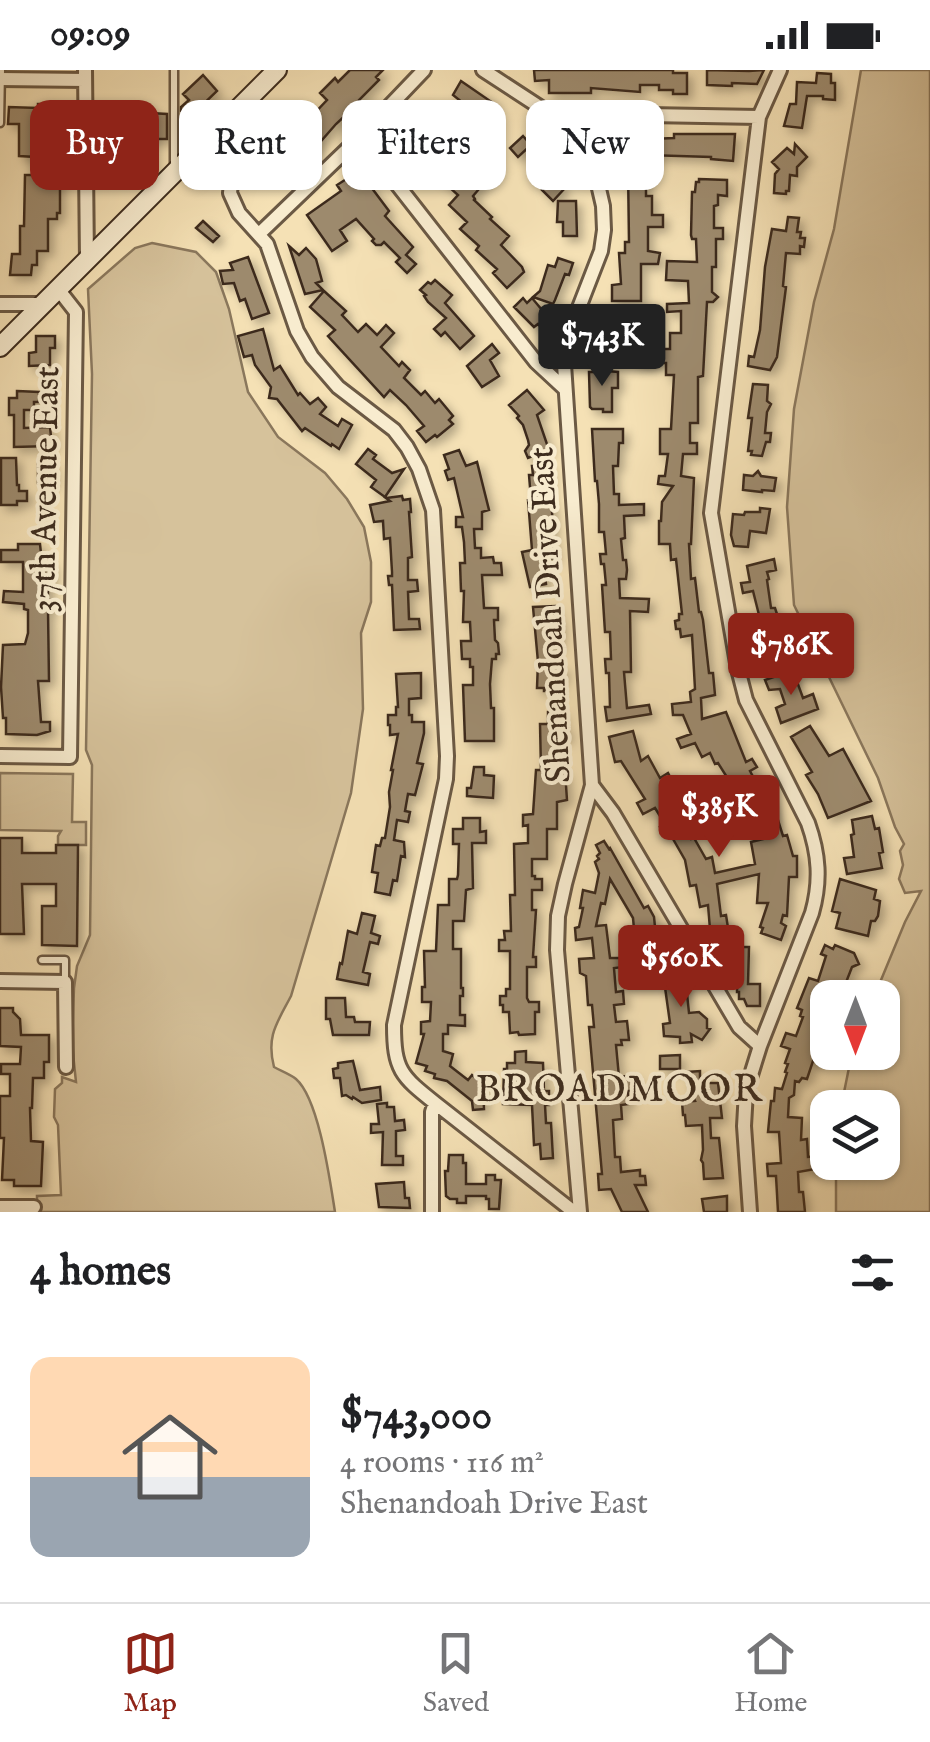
<!DOCTYPE html>
<html lang="en">
<head>
<meta charset="utf-8">
<style>
	:root { --surface:#fff; --page:#f6f6f6; --text:#202124; --muted:#757577; --line:#e0e0e0; --accent:#8f2418 }
	body { margin:0; font-family:"IM FELL English",serif; background:var(--page); color:var(--text); height:100vh; display:flex; flex-direction:column; font-size:38px; white-space:nowrap }
	* { box-sizing:border-box; margin:0 }
	p { font-size:32px; color:var(--muted) }
	.icon { flex:none; width:55px; height:55px; fill:none; stroke:currentColor; stroke-width:2; stroke-linecap:round; stroke-linejoin:round }
	.map { position:relative; height:1142px; overflow:hidden }
	.panel { display:flex; flex-direction:column; background:var(--surface); flex:1 }
	.panel>* { flex:none }
	.banner { position:absolute; left:30px; top:30px; width:870px; height:90px; display:flex; gap:20px }
	.needle { width:65px; rotate:180deg }
	.fabs { position:absolute; left:810px; top:910px; display:grid; gap:20px }
	.fabs a { display:grid; place-items:center; width:90px; height:90px; border-radius:20px; background:var(--surface); box-shadow:0 2px 8px #0004; font-size:50px }
	.price { position:absolute; translate:-50% -85px; padding:0 22px; border-radius:10px; background:var(--accent); color:#fff; font-size:32px; line-height:65px; filter:drop-shadow(0 2px 5px #0008) }
	.price::after { content:''; position:absolute; left:50%; top:60px; width:30px; height:22px; margin-left:-15px; background:inherit; clip-path:polygon(0 0,100% 0,50% 100%) }
	.price.current { background:#222; color:#fff }
	ul { padding:0; list-style:none }
	li { display:flex; align-items:center; gap:30px; height:250px; padding:0 30px }
	li span { display:grid; place-items:center; flex:none; width:280px; height:200px; border-radius:20px; color:#555 }
	li>.icon { margin-inline-start:auto }
	span .icon { width:120px; height:120px; fill:#fffc; stroke-width:1 }
	li b { font-size:42px }
	h2 { display:flex; justify-content:space-between; align-items:center; height:120px; padding:0 30px; font-size:42px }
	.pill { padding:0 35px; border-radius:20px; background:var(--surface); box-shadow:0 2px 8px #0004; font-size:35px; line-height:90px }
	.pill.current { background:var(--accent); color:#fff }
	.status { display:flex; justify-content:space-between; align-items:center; height:70px; padding:0 50px; background:var(--surface); direction:ltr }
	.status svg { height:28px; fill:currentColor }
	.dock { display:flex; justify-content:space-around; align-items:center; height:140px; border-top:2px solid var(--line); background:var(--surface); font-size:28px; color:var(--muted) }
	.dock a { display:grid; justify-items:center; gap:5px }
	.dock .current { color:var(--accent) }
	.map>svg:first-child { display:block }
</style>
</head>
<body>
<div class="status"><b>09:09</b><svg viewBox="0 0 49 12"><path d="M0 12V9h3v3zM5 12V6h3v6zM10 12V3h3v9zM15 12V0h3v12zM26 1h20v11H26zM47 4h2v5h-2z"/></svg></div>
<div class="map">
<svg width="930" height="1142" viewBox="0 0 930 1142">
	<defs>
		<filter id="shadow"><feDropShadow dx="5" dy="5" stdDeviation="5" flood-color="#0004"/></filter>
	</defs>
	<rect width="100%" height="100%" fill="#f5e1b5"/>
	<filter id="stains"><feTurbulence type="fractalNoise" baseFrequency=".002" numOctaves="4"/><feColorMatrix values="0 0 0 0 .2 0 0 0 0 .09 0 0 0 0 .02 0 0 0 .5 -.17"/></filter>
	<radialGradient id="worn" r=".72"><stop offset=".6" stop-color="#630" stop-opacity="0"/><stop offset="1" stop-color="#630" stop-opacity=".3"/></radialGradient>
	<!-- green -->
	<path fill="#d6c29b" stroke="#8a775c" stroke-width="2.5" d="M861 0H930V1142H836V1093L882 1092V1038L841 1037 852 983 882 982V928L874 927 905 852 921 821 905 823 899 809 903 795 900 781 904 774 895 757 878 708 794 535 787 437 794 339 814 232 834 159Z
		M152 173 196 182 216 202 229 239 248 322 278 367 325 403 347 429 364 457 371 492V532L361 563 363 639 351 723 291 926C277 953 266 966 274 997 281 1001 290 1004 296 1009 319 1029 330 1111 335 1142H37V1126L61 1125 58 1055 54 1047 55 1019 62 1013V1007L76 1012 72 974 74 918 77 896 90 865 92 695 86 680 92 304 88 219 135 178Z
		M0 703 73 704 72 752H86V775H58V766L61 761 0 760Z"/>
	<!-- building -->
	<path fill="#9d8a6d" stroke="#3d2c1e" stroke-width="2.5" fill-rule="evenodd" filter="url(#shadow)" d="M350 0H383L376 7 379 10 359 30 362 34 352 43 350 41 336 54 316 77 318 79 309 87 302 79 285 94 278 87 282 84 269 70 301 43 308 50 327 30 320 23 335 8 338 12Z
		M534 0H673V3H687V24H673V20H659V15H640V22L591 18V23H549V10L535 11Z
		M707 0 749 1 764 0 757 14 732 13V16L707 15Z
		M817 3 831 4V13H835V30L823 29V26H807L802 58 784 56 790 34H796L797 12 816 13Z
		M203 5 217 21 188 49 181 41V37L189 30 183 24Z
		M461 11 493 33 487 42 482 39 478 45 453 25Z
		M422 32 432 43 423 52 412 41Z
		M38 34H48L49 39H54L53 50H60L58 76H55V94H60V143H57V149H48V181H37V195H32L31 205H10L12 184H20V156H24L25 105H36V87L19 86V54H8L9 37 38 38Z
		M121 40H150V43L167 44V69H138V81H133V92H119Z
		M399 59 415 79 412 81 421 92 412 99 386 70Z
		M630 60 631 67 650 65 651 69 674 68V64H735L733 91 711 89V87L647 85 648 93 635 95 637 111H646V126H652V145H663V157H648V181L660 183 658 194H641V231H612V215L621 214 619 183H625V172H629L628 99 612 100 609 79H605L603 64Z
		M523 66 531 75 518 87 510 78Z
		M795 74 807 87 797 97V106L790 105 789 121H786V124L774 123 775 104 779 99 772 92 787 78 794 84Z
		M453 89 473 109 489 93 496 99 473 126 475 129 474 130 492 147 490 149 509 166 501 175 522 197 524 202 507 218 493 203 497 199 476 180 479 176 460 159 467 152 449 135 458 125 438 107Z
		M540 91 558 107 555 110 564 119 553 131 542 120 545 117 530 102Z
		M359 101 389 141 385 146 413 177 406 185 416 194 407 203 396 192 400 188 384 172 381 175H376L372 171 374 169 356 149 340 160 347 171 332 181 307 145 341 121 337 115Z
		M699 109 727 110V126L718 125V135L714 136V158H723V169H716V197H712V222L718 227 713 232H707L703 306 698 307V353H690V373H697V384H683L681 406 694 408 691 474H689L691 509 695 508 699 542H701L703 550 709 603H713L715 625 701 628 702 649 726 642 746 692 752 689 757 697 750 701 757 714 739 722 733 710 730 712 718 693 715 694 710 683 702 687 695 673 681 678 677 669 691 664 683 645H673L672 634 691 632 690 622 695 619 692 565 681 567 680 559H676L675 551 679 550V544H682L676 489 671 490 670 474H659V451H661L662 432 673 416 658 414 659 406H665L668 384H660V359H671L674 305H666V293H636L637 278H599V258H626V263H643V278L649 279H670V263H681V241L667 242V234L689 233 688 211 666 210 667 191 697 192 696 169H692L691 165 692 122H695L696 112H699Z
		M558 131H576L577 166H563V152H557Z
		M788 147 799 148 797 162H801L800 168H805L804 177 800 176V184L786 183 783 216 786 217 777 287 770 300 748 296 749 286 754 287 760 260 765 197 772 159 786 161Z
		M203 151 219 166 213 172 196 158Z
		M289 176 299 185 306 178 316 189 322 211 316 213 323 220 305 224Z
		M248 187 269 243 252 249 245 229 240 231 234 213 223 214 220 201 233 200 230 193Z
		M558 188 573 193 569 205 565 204 555 230 553 234 533 227 540 221 548 195 555 197Z
		M435 210 452 225 445 233 474 266 460 279 445 262 441 266 434 259 446 248 428 232 424 226 426 225 420 220 428 212 431 214Z
		M324 221 346 241 342 245 358 262 366 254 377 265 386 255 394 263 381 277 399 296 402 292 410 300 404 308 421 325 425 321 435 333 439 329 453 346 449 350 453 354 437 367 435 365 426 372 417 361 424 356 406 335 390 320 384 327 328 266 335 260 310 237Z
		M523 228 527 233 532 228 547 246 550 253 543 259 538 254 534 257 514 237Z
		M263 259 274 300 280 296 298 325 300 323 310 334 318 328 326 337 320 344 338 356 342 349 352 355 339 379 332 374 331 376 305 358 302 361 277 329 269 328 271 317 255 295 252 285 244 287 238 266Z
		M36 266H55V278H50V295L29 296V283L36 282Z
		M492 274 499 283 490 290 499 306 482 317 467 296Z
		M595 300 618 302V318H612V342H603V339H592L590 337 589 302H595Z
		M753 314 768 315 767 331 771 334 767 342 765 363H771L770 372H766L762 386 751 385 752 381H748L752 348H748Z
		M527 320 544 340 537 345 549 380 528 388 525 381 529 375 528 370 523 355 517 348 519 346 509 335Z
		M17 321 39 322V332H34V340H24V358L50 357 52 376 14 377V345H9V328H17Z
		M592 359H623V373H619L618 396H613L614 424H619V435L644 434V445L624 446 625 468 621 469 623 490H626L627 500 626 509H619L620 528 649 529 648 542 630 541 631 602H624L627 638 649 635 651 644 607 651 605 637H610L609 603H606L605 589H611L610 562H605L602 515H606L604 494H601L600 484H606L604 462H599V434L597 411H595Z
		M368 379 376 385 373 389 392 403 404 399 385 427 371 417 376 410 356 394Z
		M459 380 466 396 477 392 489 440 482 442V459H474L475 478H481V488L493 487 494 493H501L502 505H482L484 538H498V550H494L495 570 498 573 499 584H496V589H492L490 614 491 638H494V671H465L463 615H473V597H470V589H462L461 571H471L470 552H463L464 521H461L460 493H465L464 472 462 457H456V447H463L454 408 448 410 445 401 449 399 444 385Z
		M1 388H16L17 415H19V421H27V431H17V435H1Z
		M38 393 52 394V413H38Z
		M549 395V428H551L553 457H551L555 488 543 489 546 514 530 517 522 482 532 480 528 430 531 429 529 405H533L532 396Z
		M758 401 761 406 776 408 774 421 762 420V422L743 420 744 405 753 406Z
		M402 426 403 430 410 429 411 442H409L412 487 408 488V510H417L418 521 408 522 409 549H419L420 559 394 560 392 515H389L388 506H392V502L390 468 384 469 383 451 374 452 370 435 390 431 386 428Z
		M760 438 770 439 766 463 750 461 748 477 734 476 731 465 733 444 744 445 745 442H760Z
		M18 474H40L42 493H51L52 511H48V530H51V539L48 540 49 611H38L41 652H50V661L37 665 6 664V648H3L1 617 3 575 25 574 28 563V540L24 539V534L3 532 4 521 23 522V492H1V480H18Z
		M774 489 776 500 767 502 769 509 767 510 771 538H775L781 556 776 566 779 578 766 580 764 572 754 573 753 563 763 561 753 521 743 523 741 513 750 512 747 496Z
		M555 536V548H559L560 563H558V577L549 578V598L563 597V608H557V621H544V618H537L538 592 533 537Z
		M421 603V628L409 629V645H412V652H424V663L417 693 423 694 415 725 408 724 405 741 410 742 408 752 397 750 394 770 404 772 405 787 401 786 397 811 393 810 390 825 375 822 378 803 372 802 376 775 380 776 382 768H385L390 737 389 722 393 700H391L398 664 390 665V655H388V645H396V637H398L396 604Z
		M782 604 784 610 795 606 803 628 813 624 818 639 781 653 776 638 785 634 780 619 769 620 765 610Z
		M548 642H562V659H567V668L554 669 552 672 553 700 565 701 567 730 557 732V759H547V789H532V806H535V809H542V820H532V840H536L533 887H536V897H527V928L529 932H539V942H535V964L519 965 518 962 510 963 509 942H503V935H500V926H506V919H510V881H499V870H505L504 861H511L510 825H515L514 774 528 773V755L523 756V745L533 744 536 700H541L540 654H548Z
		M810 656 829 686 843 679 871 731 828 748 818 724 806 705 812 702 791 667Z
		M633 661 641 691 648 686 660 708 668 703 674 714 680 712 684 720 672 728 686 752 682 754 691 769 694 768 706 789 712 787 715 803 755 794 751 772 763 769 752 733 771 728 783 766 787 765 793 786H797V807H789L787 846 783 845 781 853 786 856 781 870 761 863 763 858 760 857 768 833H757L759 804 717 814 721 846 726 845 731 877H749L748 914H760V936H747L744 929H739V922H737V904H729V889L719 888V869L711 871 708 835 700 837 696 815 690 816 685 790 669 762 665 765 660 757 665 754 655 738 643 744 637 733 645 729 621 691 615 692 609 667Z
		M474 697H484V705L494 706 493 728 467 726V718H471Z
		M872 746 875 759 879 758 883 782 879 783 882 798 847 804 844 788 854 787 851 765 854 764 852 750Z
		M463 748H480V762L486 761V773H472L473 818 466 820 464 851H453V879H461V918H463V926H460V945H465V956L448 955V964H443V981L453 984 450 996 468 1010 472 1005 483 1014 484 1039 473 1040 472 1031 447 1011 434 1008 435 1004 425 1001 427 996 416 993 424 964H421V952L430 951 431 932H422V917H425L424 881H436L438 835H449V809H457L458 805 459 774H453V759H463Z
		M0 768H22V783H56V775H78L77 876 42 875V836H56V814H22L24 864H0Z
		M604 771 609 779 610 778 644 838 648 836 654 847 657 877 668 875 670 892 614 898 616 922 623 921 624 934 614 935 616 952 627 951 629 970H621L622 975H616L619 1007 635 1005 637 1020 628 1021 629 1034 621 1035 622 1049 613 1050 615 1087H620L621 1102 640 1100V1106H645L646 1115H635L648 1142H622L611 1119 599 1120 598 1104H602L589 957H594L592 935H588L586 906 580 903 579 889 594 888 592 868 576 870 575 858 579 857 583 838H580L583 820 595 823 599 803 595 792 599 789 597 786 600 783 596 775ZM610 809 633 848 634 859 631 860 633 875H627L628 888H610L606 855 596 856 601 833 605 834Z
		M840 809 876 820 874 829 880 831 878 846 875 851H871L868 866 836 858 840 843 832 841Z
		M362 843 375 846 371 863 380 866 378 874 370 872 363 902 370 904 368 915 337 909 340 893 342 894 348 861 357 864Z
		M825 875 833 879 835 875 854 883 859 894 852 897 840 928H828V952L821 969 828 972 824 983 822 982 819 990 814 988 807 1009 802 1008 799 1012 795 1011 794 1025 789 1028 788 1047 802 1048 801 1070 807 1069 808 1087 820 1086 821 1098 798 1102 799 1122H803L805 1142H778L776 1106H768L767 1094 781 1093 779 1062H768L771 1031H774L775 1018 782 1019 787 1003 785 1002 788 994 785 993 790 979 781 976 786 963 796 966 803 947 800 946 802 940 797 938 809 908 818 911 826 886 821 884Z
		M679 895 680 914H686L689 943 699 942 707 949V958L710 959 702 970 691 964 692 972 680 973V967L664 966 663 954 670 953 662 896Z
		M326 928H345L346 947H354L355 952H370L369 965H333L330 949H326Z
		M0 938H13V942L20 949 21 965H49V992H44V1008H33L32 1038H30L31 1071 43 1072 41 1116H14V1110H2L4 1068H0V1026H10V1004H1V994H20L21 977 0 976Z
		M526 981V992L543 993 544 1021H549V1035H545L546 1053H551L553 1088 541 1089 540 1074 534 1075 532 1035 503 1034 504 999H507V993H515V982Z
		M680 985V999H660V986Z
		M353 991 360 1020 380 1017 381 1030 362 1033 353 1027 352 1029 346 1025 342 1026 340 1008H334L333 999 338 998V993Z
		M700 1001V1009H707V1013H718L722 1048H710L711 1068H719L723 1108 704 1109 703 1093 701 1090 703 1080 702 1055 686 1056 685 1045H683L682 1032 695 1031 687 1013V1002Z
		M387 1033V1037H394L395 1051 404 1050 405 1060 396 1061V1086H403V1095H382L383 1062 371 1063V1054H379L377 1034Z
		M449 1085H463V1093H466V1114H486V1105H495V1110H501L499 1139H489V1129H486V1126H466V1133H457V1129H450L446 1126 445 1101H448Z
		M404 1112 405 1128H409L410 1138 379 1137 376 1114Z
		M727 1126V1142H704L702 1129Z"/>
	<g fill="none" stroke-linecap="round" stroke-linejoin="round">
		<!-- service casing -->
		<g stroke="#6b5944" stroke-width="11">
			<path id="service" d="M0 53 1 0
				M174 99V0
				M42 890H65V911"/>
		</g>
		<!-- minor casing -->
		<g stroke="#6b5944" stroke-width="18">
			<path id="minor" d="M85 0 87 191
				M483 0 555 47 588 88 597 110 603 136 604 160 601 181 563 279 592 715 565 814 558 846 557 880 580 1142
				M0 9 85 10
				M234 43 245 58 241 102
				M555 47 592 44 759 47
				M221 56 232 72 234 87 230 123 239 143 267 174 297 261 312 287 338 317 394 360 407 377 419 399 433 440 447 686 446 709 394 955C394 1000 401 1006 435 1033L432 1042V1142
				M360 67 536 292 564 318
				M259 164 360 67 424 0
				M0 234H42
				M0 686 70 687 76 242 58 219
				M592 715 613 743 739 957 760 976
				M0 911 65 912 66 997
				M435 1033 574 1142
				M0 1137H34
				M750 1142 744 1056 746 1021 760 976 812 843C821 811 819 784 808 753L746 630 738 599 711 443 759 47 780 0"/>
		</g>
		<!-- secondary casing -->
		<g stroke="#3d2c1e" stroke-width="22">
			<path id="secondary" d="M0 277 277 0"/>
		</g>
		<!-- service -->
		<use href="#service" stroke="#f8eccf" stroke-width="6"/>
		<!-- minor -->
		<use href="#minor" stroke="#f8eccf" stroke-width="12"/>
		<!-- secondary -->
		<use href="#secondary" stroke="#f8eccf" stroke-width="18"/>
	</g>
	<g text-anchor="middle" stroke-width="8" stroke-linejoin="round" paint-order="stroke">
		<!-- street labels -->
		<g font-size="35" fill="#3d2c1e" stroke="#f8eccf">
			<text transform="translate(44 419) rotate(-89)" y="12">37th Avenue East</text>
			<text transform="translate(549 545) rotate(-93)" y="12">Shenandoah Drive East</text>
		</g>
		<!-- neighbourhood labels -->
		<g font-size="38" letter-spacing="2.5" fill="#3d2c1e" stroke="#f8eccf">
			<text x="620" y="1031">BROADMOOR</text>
		</g>
	</g>
	<rect width="100%" height="100%" filter="url(#stains)"/>
	<rect width="100%" height="100%" fill="url(#worn)"/>
</svg>
<div class="fabs">
<a><svg class="needle" viewBox="-14 -14 28 28"><path d="M0-13l5 13h-10z" fill="#e53935"/><path d="M0 13l5-13h-10z" fill="#757577"/></svg></a>
<a><svg class="icon" aria-label="layers" viewBox="0 0 24 24"><path d="M12 4l9 5-9 5-9-5zM3 14l9 5 9-5"/></svg></a>
</div>
<b class="price current" style="left:602px;top:319px">$743K</b>
<b class="price" style="left:791px;top:628px">$786K</b>
<b class="price" style="left:719px;top:790px">$385K</b>
<b class="price" style="left:681px;top:940px">$560K</b>
<div class="banner">
<a class="pill current">Buy</a>
<a class="pill">Rent</a>
<a class="pill">Filters</a>
<a class="pill">New</a>
</div>
</div>
<section class="panel">
<h2>4 homes<svg class="icon" aria-label="filters" viewBox="0 0 24 24"><path d="M4 7h16M4 17h16"/><circle cx="9" cy="7" r="2"/><circle cx="15" cy="17" r="2"/></svg></h2>
<ul>
<li><span style="background:linear-gradient(#ffd9b3 60%,#9aa5b1 0)"><svg class="icon" aria-label="home" viewBox="0 0 24 24"><path d="M3 11l9-7 9 7M6 9v11h12V9"/></svg></span><div><b>$743,000</b><p>4 rooms · 116 m²</p><p>Shenandoah Drive East</p></div></li>
</ul>
</section>
<nav class="dock">
<a class="current"><svg class="icon" aria-label="map" viewBox="0 0 24 24"><path d="M3 6l6-2 6 2 6-2v14l-6 2-6-2-6 2zM9 4v14M15 6v14"/></svg>Map</a>
<a><svg class="icon" aria-label="saved" viewBox="0 0 24 24"><path d="M7 4h10v16l-5-4-5 4z"/></svg>Saved</a>
<a><svg class="icon" aria-label="home" viewBox="0 0 24 24"><path d="M3 11l9-7 9 7M6 9v11h12V9"/></svg>Home</a>
</nav>
</body>
</html>
